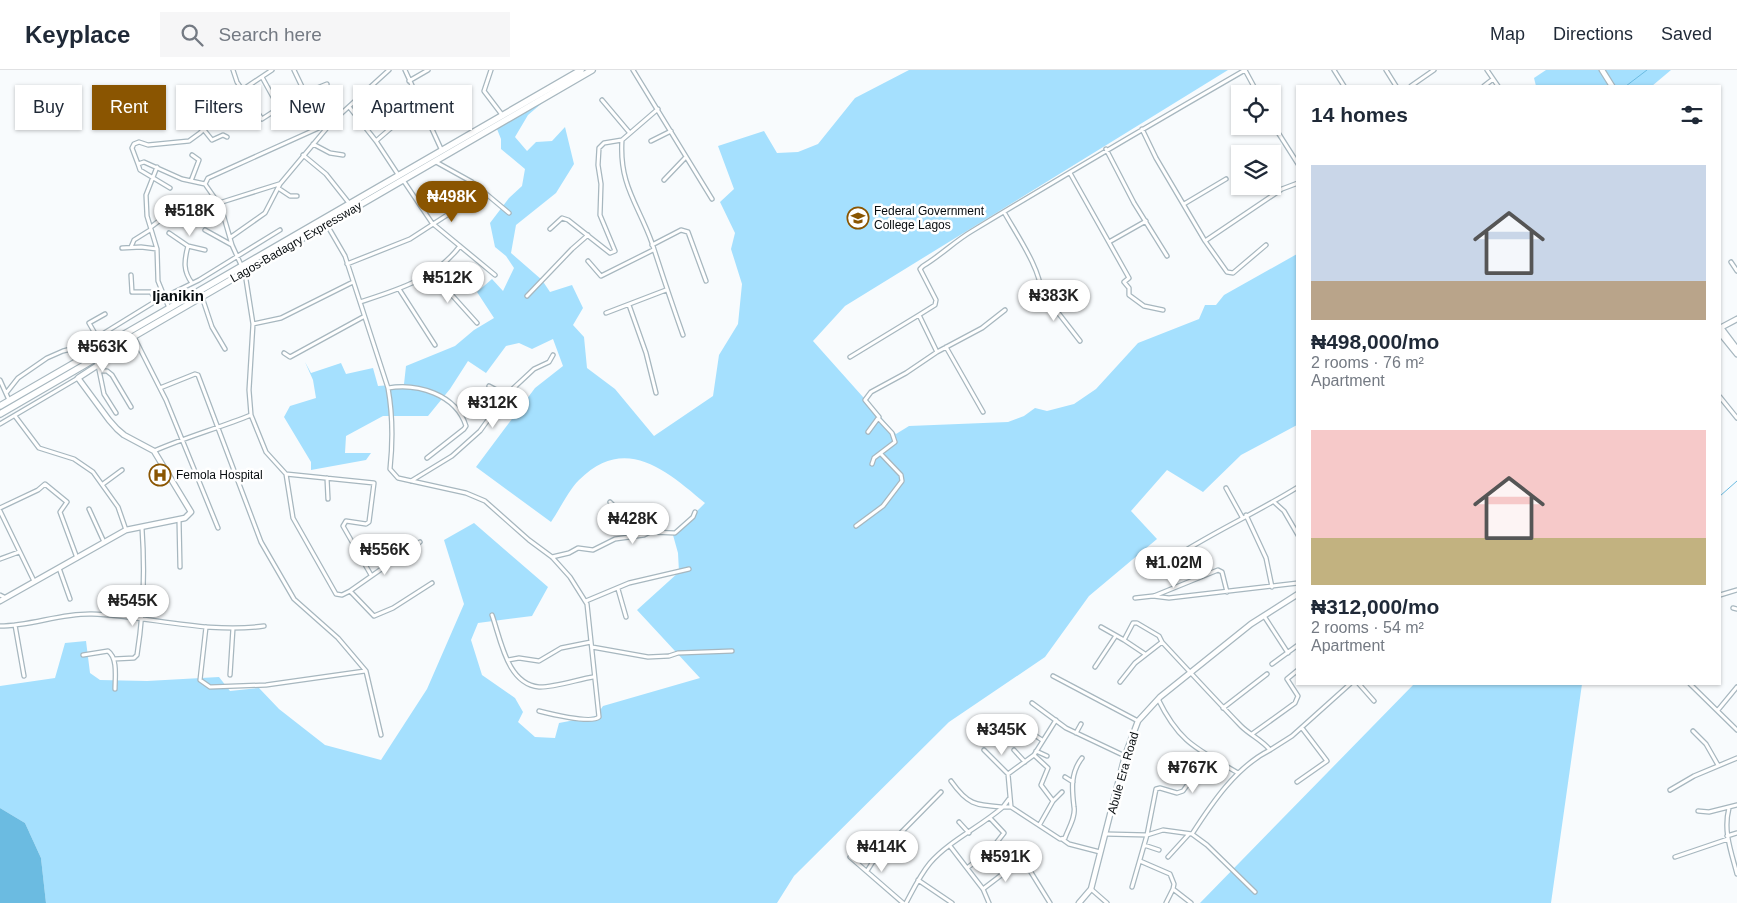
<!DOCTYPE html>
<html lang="en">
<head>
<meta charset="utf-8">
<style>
	:root { --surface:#fff; --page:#f6f6f7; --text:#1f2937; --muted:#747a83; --line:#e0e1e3; --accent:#8a5501 }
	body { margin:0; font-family:Arial,sans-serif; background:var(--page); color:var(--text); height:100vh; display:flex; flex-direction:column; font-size:19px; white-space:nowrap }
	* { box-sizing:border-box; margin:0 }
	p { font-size:16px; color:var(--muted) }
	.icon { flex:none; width:28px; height:28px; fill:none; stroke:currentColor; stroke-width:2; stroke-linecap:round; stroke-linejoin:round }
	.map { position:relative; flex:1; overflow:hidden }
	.drawer { position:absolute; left:1296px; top:15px; width:425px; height:600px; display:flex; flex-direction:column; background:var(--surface); border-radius:0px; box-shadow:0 1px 4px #0004 }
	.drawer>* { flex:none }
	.banner { position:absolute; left:15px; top:15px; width:475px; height:45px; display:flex; gap:10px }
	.tools { position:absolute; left:1231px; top:15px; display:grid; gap:10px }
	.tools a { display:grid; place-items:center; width:50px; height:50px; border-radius:0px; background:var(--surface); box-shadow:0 1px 4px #0004; font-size:25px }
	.price { position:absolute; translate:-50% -42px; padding:0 11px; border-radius:18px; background:#fff; color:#222; font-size:16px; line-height:32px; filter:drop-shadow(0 1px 2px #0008) }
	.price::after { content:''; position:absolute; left:50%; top:30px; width:15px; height:11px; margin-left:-8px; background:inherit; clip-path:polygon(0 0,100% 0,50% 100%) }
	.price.active { background:var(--accent); color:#fff }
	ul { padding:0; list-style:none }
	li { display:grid; align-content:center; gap:10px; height:265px; padding:0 15px }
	li span { display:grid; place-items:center; height:155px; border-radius:0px; color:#555 }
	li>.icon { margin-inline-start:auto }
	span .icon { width:90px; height:90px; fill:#fffc; stroke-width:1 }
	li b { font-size:21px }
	h2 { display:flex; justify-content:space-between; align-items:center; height:60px; padding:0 15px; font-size:21px }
	.chip { padding:0 18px; border-radius:0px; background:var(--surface); box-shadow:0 1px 4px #0004; font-size:18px; line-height:45px }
	.chip.active { background:var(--accent); color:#fff }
	header { display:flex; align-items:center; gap:30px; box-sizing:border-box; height:70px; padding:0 25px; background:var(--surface); border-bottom:1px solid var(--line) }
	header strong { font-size:24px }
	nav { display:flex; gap:28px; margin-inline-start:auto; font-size:18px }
	.search { width:350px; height:45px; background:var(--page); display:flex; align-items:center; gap:12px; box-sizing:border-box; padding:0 18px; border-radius:0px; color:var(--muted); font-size:19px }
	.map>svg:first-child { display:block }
</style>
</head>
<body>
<header>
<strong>Keyplace</strong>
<div class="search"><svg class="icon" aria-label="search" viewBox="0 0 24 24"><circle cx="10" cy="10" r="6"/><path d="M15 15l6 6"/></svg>Search here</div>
<nav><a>Map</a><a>Directions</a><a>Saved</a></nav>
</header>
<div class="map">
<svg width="1737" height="833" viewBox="0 0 1737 833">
	<rect width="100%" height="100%" fill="#f8fbfd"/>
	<!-- green -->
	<path fill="#a5e0fe" d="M909 0H1228L845 236 813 271 896 364 909 356 1008 352 1024 346 1035 338 1047 341 1074 334 1096 319 1138 273 1199 249 1205 235H1216L1224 225 1297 184V355L1241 385 1203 422 1167 400 1131 441 1157 469 1089 526 1045 587 949 652 794 806 777 833H46L41 788 25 753 0 738V616L55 608 65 573 86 571 90 603 100 610 147 611 219 607 230 621 259 618 279 639 325 675 381 690 427 619 464 534 444 470 474 453 548 517 532 546 478 553 471 570 482 605 515 628 523 642 518 652 535 667 555 668 559 653 596 646 603 636 700 608 637 540 679 502 678 483 673 465 705 433C666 400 625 364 579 410 568 421 560 439 551 452L476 397 535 318 563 296 553 269 532 279 519 273 506 276 486 303 468 291 450 319 428 346H383L346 366 345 383H371L366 390 311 400V392L284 347 290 336 316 328 313 310 305 292 311 303 341 293 346 304 373 298 378 316 404 314 406 296 455 276 474 260 494 248 477 222 492 209 503 221 514 198 506 186 495 177 490 153 509 128 522 116 525 99 501 79V69L497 59 548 28 528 45 515 67 527 81 536 72 552 71 565 57 574 94 556 123 516 155 511 183 542 210 550 222 572 215 583 238 573 255 584 267 587 298 615 319 654 366 713 326 719 285 738 254 742 214 731 179 735 163 720 132 734 119 718 76 764 61 777 83 798 82 818 74 855 28Z
		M1546 0H1671L1652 16H1536L1534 8Z
		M1414 614H1582L1551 833H1200Z"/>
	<!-- water -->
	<path fill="#6bbbe1" d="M0 738 25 753 41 788 46 833H0Z"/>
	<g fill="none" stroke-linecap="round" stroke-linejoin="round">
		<!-- stream -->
		<path stroke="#6bbbe1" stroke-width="1" d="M1626 16 1647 0
			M1720 426 1737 411"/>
		<!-- street casing -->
		<g stroke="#a7b7bf" stroke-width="5.5">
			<path id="street" d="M233 0 237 12 262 49 279 38 262 7
				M405 0 442 81
				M491 0 484 21 503 46
				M633 0 712 129
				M1245 0 1258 24
				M1334 0 1344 16
				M1386 0 1396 16
				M1487 0 1498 16
				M409 11 428 0
				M1411 16 1434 0
				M1484 16 1493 9
				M305 23 327 14
				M602 30 629 62
				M279 38 305 23 294 0
				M350 38 376 71 399 106
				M391 39 397 51 391 58
				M658 39 622 70C619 115 638 134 652 173 662 204 672 234 683 265
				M1237 51 1240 49
				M1272 53 1298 94
				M1142 59 1156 88 1205 171 1227 202 1233 203 1266 175
				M204 60 212 70 223 65 227 67
				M376 71 391 58 381 44
				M651 71 671 61
				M313 74 330 83 343 85
				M1106 79 1134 133 1167 186
				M303 85 326 104 349 133
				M436 92 472 112 509 143
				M138 94 140 100 170 118
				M157 97 146 125 147 146 157 179 158 211 169 238
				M1070 103 1129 208 1124 212 1129 218V225L1144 236 1163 240
				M403 110 432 153 495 205
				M664 110 685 88
				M191 111 199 90 192 85
				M205 114 182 109 144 92 138 94 132 78 134 74 139 72 148 75 189 71 200 63 242 20 272 0
				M278 118 290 126H297
				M219 133 279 114
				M1184 134 1226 109
				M1004 142C1015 162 1043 202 1041 225L1035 228
				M327 155 345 186 388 318C393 346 393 371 390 399L398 408 466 423 485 431 529 470 552 487 570 507 587 534 599 647C591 654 551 644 539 641
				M151 157 168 144 174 147
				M550 159 562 148 568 150 610 183 615 181 600 145 601 114 598 95 599 78 604 73 622 70
				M205 160 232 175
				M169 163 188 176 205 180
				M231 167 265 143 280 114 331 53
				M1205 171 1282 119 1298 113
				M1109 172 1146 151
				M652 175 681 160 688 162 706 211
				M188 176C184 191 183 201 192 213
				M131 177 134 170 150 160
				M122 178 141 177 157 179
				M588 191 601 206 653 180
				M1731 192 1737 201
				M347 194 410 169 461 136
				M242 197 232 175 221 137 205 114 208 108 332 52 389 0
				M245 203 253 254 249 320 251 345 266 382 286 404 293 448 336 524 342 525 350 521 420 472
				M432 203 477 253
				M131 205 132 222H151L156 231
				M399 219 435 275
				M1042 222 1080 271
				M527 226 572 179 588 165
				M202 227 212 257 225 279
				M360 232C397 220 435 209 460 176
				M629 235 646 283 656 323
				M606 243 666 220
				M253 254 281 248 353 212
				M97 267 89 253 105 244
				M134 267 166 330 218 458
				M946 277 983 342
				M937 282 919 245 935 235 936 230 920 199 923 196C940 186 955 171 972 161 1063 106 1153 53 1245 0
				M284 283 290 287 363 247
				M850 287 919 245
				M98 295 104 324 116 343
				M100 301H107L112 305 131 337
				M0 310 9 330
				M489 316 506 325
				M160 318 195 304 198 305 261 472 294 529 338 568 366 601 381 665
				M388 318C417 313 456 324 466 356L464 359 427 388
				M7 322 18 308 47 288 63 281 83 276 156 231 199 210 280 160
				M1720 327 1737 348
				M15 346 39 378 74 389 93 402 118 437 126 460
				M0 354 78 308
				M868 362 879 347 865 330 871 322 906 303 937 282 982 258 1005 240
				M154 381C186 367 219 358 251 345
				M872 394 874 388 895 372 892 363 879 349
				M286 404 374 413 369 452 366 454 346 451 343 456 371 505
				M327 408 328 429
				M411 411 452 386 480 361 506 325 534 299 549 292 553 285
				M103 414 122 400
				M1226 418 1242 447
				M610 432 625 447 632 466
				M1274 432 1284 441 1298 465
				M0 438 38 420 45 414 67 432 60 442 77 488
				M89 439 104 472
				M0 441 34 511
				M1246 445 1266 488 1272 517
				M179 450 180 497
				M856 456 883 436 902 411 901 405 881 384
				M552 487 569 483 578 478 593 480 615 469 644 465 650 462 675 463 693 447 695 442
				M0 489 19 482
				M1161 496C1204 466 1253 445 1298 417
				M59 498 70 529
				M618 519 626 547
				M350 521 374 546 393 538 432 513
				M0 525 4 527
				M1720 525 1737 520
				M1154 526 1218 500 1222 502 1227 522
				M1135 528 1153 526 1169 528 1298 513
				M586 531 629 513 689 499
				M1733 538 1737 539
				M492 545C501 570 507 614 539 617 551 618 580 609 593 607
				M1264 546 1288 583
				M15 555 24 606
				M0 556C31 556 61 543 92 544 149 546 206 564 264 556
				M206 557 200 610 210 617 266 615 365 601
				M1101 557 1124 570
				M592 577 648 587 669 586 678 583 732 581
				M1145 584 1124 570 1133 553H1137L1159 566 1162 572
				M83 585 108 581C118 588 115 608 115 619
				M114 589 134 588 137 585C144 541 145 501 142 458
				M508 590 519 588 539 591 561 578 591 572
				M1272 594 1298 575
				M1095 597 1115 567
				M230 605 233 558
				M1053 606 1138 651
				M1120 612 1135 593 1162 572C1188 600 1214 628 1241 656 1250 665 1262 670 1270 680 1236 697 1212 733 1192 764
				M1359 614 1374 631
				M1690 614 1737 660
				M1158 629C1180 674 1198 679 1238 703
				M1032 633 1066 658 1125 686
				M1223 638 1267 604
				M1718 640 1737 617
				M1018 654 1042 670
				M1693 661 1706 674 1718 695
				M1076 663 1081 654
				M1252 664 1295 633 1298 626 1287 609 1298 600
				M984 680 1008 704
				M1014 680 1025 692
				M1270 680 1292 666 1350 614
				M1036 681 1047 686
				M1034 685 1048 698 1041 715 1053 731 1040 754
				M1065 707 1073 712
				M951 711C968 735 975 735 1003 737L1009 729
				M1297 712 1327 691 1302 658
				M1670 720 1694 706 1737 688
				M1053 731 1062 722
				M1011 737 1008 704 1034 685 1056 650
				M1729 738C1723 761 1731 781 1737 804
				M1698 741 1709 742 1737 735
				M990 748 1004 763 997 772
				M959 752 969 763
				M1106 764 1147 765 1163 760 1192 764 1207 775 1255 822
				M1727 766 1737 763
				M1062 769 1069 774 1100 782
				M1144 775 1159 780
				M950 776 983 819 989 833
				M850 787 903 833
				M1168 787 1189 764
				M1675 787 1728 769
				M1024 791 1050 833
				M1140 791 1170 804 1174 814 1173 819 1191 833
				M967 798 979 789 977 785
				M867 801 874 790 941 722
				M918 810 952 833
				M1132 817 1147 765 1156 719 1160 718 1177 723 1183 721 1208 686
				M983 819 1021 790 1024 791 1028 783 1023 777
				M1091 819 1107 833
				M906 833C913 820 920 805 930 793 949 771 980 757 1003 737H1011L1060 769 1065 768C1068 759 1076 747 1074 737 1072 720 1070 703 1082 688
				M1166 833 1173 819"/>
		</g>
		<!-- secondary casing -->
		<g stroke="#a7b7bf" stroke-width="7">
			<path id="secondary" d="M1602 0 1612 16
				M1722 257 1737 249
				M1722 259 1737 279
				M1720 263 1737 284
				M0 531 126 460 185 448 191 442 154 381 124 365 117 359 109 350 78 308 98 295 96 289
				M1079 833 1091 819 1125 686 1138 651 1160 627 1251 554 1298 524"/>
		</g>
		<!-- highway casing -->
		<g stroke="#a7b7bf" stroke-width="8">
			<path id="highway" d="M0 336 581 0
				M0 344 592 0"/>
		</g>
		<!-- street -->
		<use href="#street" stroke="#fff" stroke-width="3"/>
		<!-- secondary -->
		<use href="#secondary" stroke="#fff" stroke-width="4.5"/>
		<!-- highway -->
		<use href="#highway" stroke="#fff" stroke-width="5.5"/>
	</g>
	<!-- icons -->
	<defs>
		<g id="school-ring" transform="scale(1.125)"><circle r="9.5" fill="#fff" stroke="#8a5501" stroke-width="1.5"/><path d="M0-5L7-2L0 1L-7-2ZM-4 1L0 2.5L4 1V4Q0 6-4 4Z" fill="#8a5501"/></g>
		<g id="hospital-ring" transform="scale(1.125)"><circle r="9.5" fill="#fff" stroke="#8a5501" stroke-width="1.5"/><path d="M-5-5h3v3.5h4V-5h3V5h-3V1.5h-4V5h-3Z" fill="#8a5501"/></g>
	</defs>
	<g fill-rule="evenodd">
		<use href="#school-ring" x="858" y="148"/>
		<use href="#hospital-ring" x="160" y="405"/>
	</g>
	<g text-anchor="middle" stroke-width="5" stroke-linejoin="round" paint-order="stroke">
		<!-- poi labels -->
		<g font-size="12" fill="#070c0f" stroke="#fff" text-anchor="start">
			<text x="874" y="145">Federal Government<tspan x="874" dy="14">College Lagos</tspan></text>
			<text x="176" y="409">Femola Hospital</text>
		</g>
		<!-- street labels -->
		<g font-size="12" fill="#070c0f" stroke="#fff">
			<text transform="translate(296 172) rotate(-30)" y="4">Lagos-Badagry Expressway</text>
			<text transform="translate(1123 703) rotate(-74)" y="4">Abule Era Road</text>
		</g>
		<!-- quarter labels -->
		<g font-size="15" font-weight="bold" fill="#070c0f" stroke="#fff">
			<text x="178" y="231">Ijanikin</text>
		</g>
	</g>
</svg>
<div class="tools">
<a><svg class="icon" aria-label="locate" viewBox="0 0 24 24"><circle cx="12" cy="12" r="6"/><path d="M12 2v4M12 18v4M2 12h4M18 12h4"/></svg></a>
<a><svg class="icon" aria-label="layers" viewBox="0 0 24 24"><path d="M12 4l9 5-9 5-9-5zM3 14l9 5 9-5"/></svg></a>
</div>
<b class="price active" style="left:452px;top:153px">₦498K</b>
<b class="price" style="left:190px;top:167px">₦518K</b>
<b class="price" style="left:448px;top:234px">₦512K</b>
<b class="price" style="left:1054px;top:252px">₦383K</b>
<b class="price" style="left:103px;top:303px">₦563K</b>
<b class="price" style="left:493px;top:359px">₦312K</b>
<b class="price" style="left:633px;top:475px">₦428K</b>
<b class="price" style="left:385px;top:506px">₦556K</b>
<b class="price" style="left:1174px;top:519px">₦1.02M</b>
<b class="price" style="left:133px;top:557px">₦545K</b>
<b class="price" style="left:1002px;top:686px">₦345K</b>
<b class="price" style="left:1193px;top:724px">₦767K</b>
<b class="price" style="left:882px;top:803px">₦414K</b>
<b class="price" style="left:1006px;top:813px">₦591K</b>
<div class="banner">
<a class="chip">Buy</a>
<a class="chip active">Rent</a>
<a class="chip">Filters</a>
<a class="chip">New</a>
<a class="chip">Apartment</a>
</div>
<section class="drawer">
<h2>14 homes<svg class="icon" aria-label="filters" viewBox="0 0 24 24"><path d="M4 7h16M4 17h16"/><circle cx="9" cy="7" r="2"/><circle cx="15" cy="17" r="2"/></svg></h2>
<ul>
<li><span style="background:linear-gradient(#c9d6e8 75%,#b9a48a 0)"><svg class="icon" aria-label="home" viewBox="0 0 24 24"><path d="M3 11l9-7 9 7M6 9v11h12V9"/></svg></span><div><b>₦498,000/mo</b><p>2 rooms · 76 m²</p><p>Apartment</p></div></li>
<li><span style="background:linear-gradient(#f6c9c9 70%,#c2b280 0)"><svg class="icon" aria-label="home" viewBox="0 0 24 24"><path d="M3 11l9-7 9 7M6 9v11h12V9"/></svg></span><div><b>₦312,000/mo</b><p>2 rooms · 54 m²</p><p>Apartment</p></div></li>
</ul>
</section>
</div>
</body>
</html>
